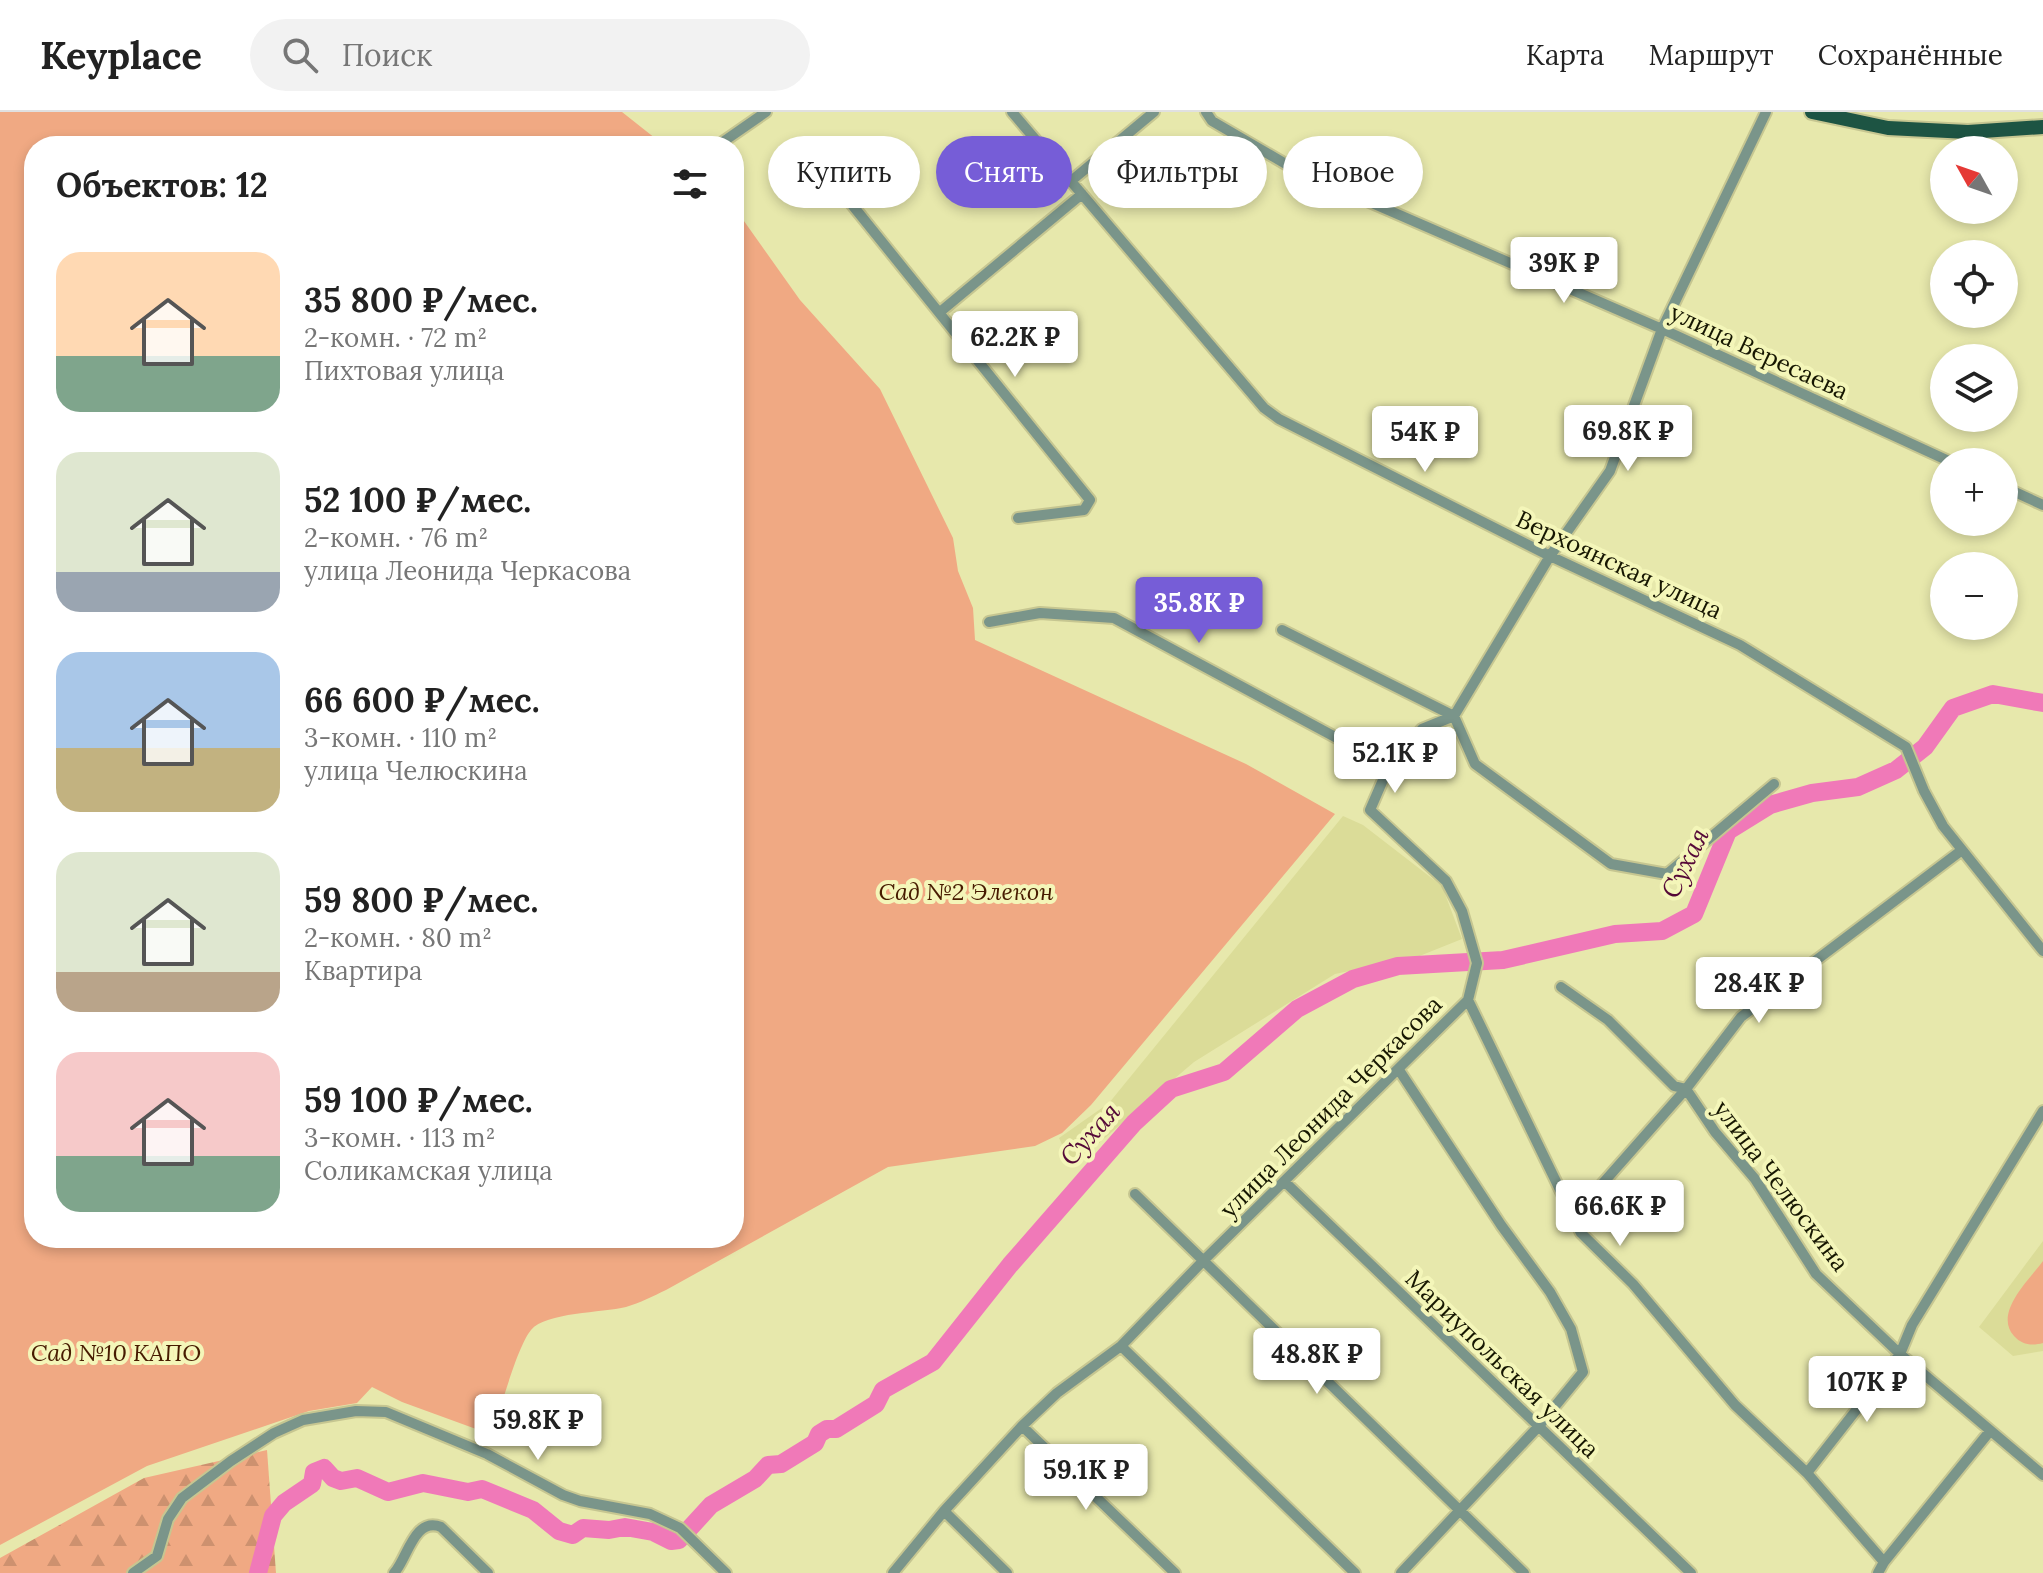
<!DOCTYPE html>
<html lang="ru">
<head>
<meta charset="utf-8">
<style>
	:root { --surface:#fff; --page:#f2f2f2; --text:#222; --muted:#767676; --line:#e0e0e0; --accent:#765dd7 }
	body { margin:0; font-family:Lora,serif; background:var(--page); color:var(--text); height:100vh; display:flex; flex-direction:column; font-size:30px; white-space:nowrap }
	* { box-sizing:border-box; margin:0 }
	p { font-size:26px; color:var(--muted) }
	.icon { flex:none; width:44px; height:44px; fill:none; stroke:currentColor; stroke-width:2; stroke-linecap:round; stroke-linejoin:round }
	.map { position:relative; flex:1; overflow:hidden }
	.sheet { position:absolute; left:24px; top:24px; width:720px; height:1112px; display:flex; flex-direction:column; background:var(--surface); border-radius:32px; box-shadow:0 4px 12px #0003 }
	.sheet>* { flex:none }
	.hud { position:absolute; left:768px; top:24px; width:760px; height:72px; display:flex; gap:16px }
	.needle { width:52px; rotate:310deg }
	.fabs { position:absolute; left:1930px; top:24px; display:grid; gap:16px }
	.fabs a { display:grid; place-items:center; width:88px; height:88px; border-radius:50%; background:var(--surface); box-shadow:0 4px 12px #0003; font-size:40px }
	.price { position:absolute; translate:-50% -68px; padding:0 18px; border-radius:8px; background:#fff; color:#222; font-size:26px; line-height:52px; filter:drop-shadow(0 2px 4px #0008) }
	.price::after { content:''; position:absolute; left:50%; top:48px; width:24px; height:18px; margin-left:-12px; background:inherit; clip-path:polygon(0 0,100% 0,50% 100%) }
	.price.current { background:var(--accent); color:#fff }
	ul { padding:0; list-style:none }
	li { display:flex; align-items:center; gap:24px; height:200px; padding:0 32px }
	li span { display:grid; place-items:center; flex:none; width:224px; height:160px; border-radius:24px; color:#555 }
	li>.icon { margin-inline-start:auto }
	span .icon { width:96px; height:96px; fill:#fffc; stroke-width:1 }
	li b { font-size:34px }
	h2 { display:flex; justify-content:space-between; align-items:center; height:96px; padding:0 32px; font-size:34px }
	.chip { padding:0 28px; border-radius:36px; background:var(--surface); box-shadow:0 4px 12px #0003; font-size:28px; line-height:72px }
	.chip.current { background:var(--accent); color:#fff }
	header { display:flex; align-items:center; gap:48px; box-sizing:border-box; height:112px; padding:0 40px; background:var(--surface); border-bottom:2px solid var(--line) }
	header strong { font-size:38px }
	nav { display:flex; gap:44px; margin-inline-start:auto; font-size:28px }
	.search { width:560px; height:72px; background:var(--page); display:flex; align-items:center; gap:20px; box-sizing:border-box; padding:0 28px; border-radius:44px; color:var(--muted); font-size:30px }
	.map>svg:first-child { display:block }
</style>
</head>
<body>
<header>
<strong>Keyplace</strong>
<div class="search"><svg class="icon" aria-label="search" viewBox="0 0 24 24"><circle cx="10" cy="10" r="6"/><path d="M15 15l6 6"/></svg>Поиск</div>
<nav><a>Карта</a><a>Маршрут</a><a>Сохранённые</a></nav>
</header>
<div class="map">
<svg width="2043" height="1461" viewBox="0 0 2043 1461">
	<defs>
		<pattern id="forest-firs" width="22" height="20" patternUnits="userSpaceOnUse" patternTransform="scale(2)"><rect width="22" height="20" fill="#f0a983"/><path d="M5 1l3.5 6h-7zM16 11l3.5 6h-7z" fill="#cd916f"/></pattern>
	</defs>
	<rect width="100%" height="100%" fill="#e7e8ac"/>
	<!-- built -->
	<path fill="#dbdc98" d="M1343 704 1363 713 1442 774 1462 827 1417 845 1335 862 1194 950 1072 1054 1059 1026 1109 991Z
		M2043 1129V1239L2013 1244 1979 1215Z"/>
	<!-- green -->
	<path fill="#f0a983" d="M0 0H622L665 34H34V1126H734V95L800 188 880 277 953 426 958 459 973 496 975 528 1246 652 1335 702 1091 993 1062 1021 1035 1034 888 1055 666 1178C653 1184 640 1191 626 1195 602 1201 546 1200 531 1218 518 1234 503 1288 496 1310L476 1317 402 1290 372 1275 357 1291 309 1299 147 1354 0 1433Z
		M2043 1149V1231C2032 1234 2022 1233 2014 1224 1993 1201 2030 1167 2043 1149Z"/>
	<!-- forest -->
	<path fill="url(#forest-firs)" d="M267 1338 276 1461H0V1446L144 1366Z"/>
	<g fill="none" stroke-linecap="round" stroke-linejoin="round">
		<!-- river -->
		<path stroke="#f079b8" stroke-width="18" d="M258 1461 273 1404 284 1391 312 1372 314 1360 324 1356 333 1366 341 1369 357 1366 388 1380 423 1371 468 1380 482 1377 533 1398 559 1419 573 1423 583 1416 609 1418 625 1415 653 1420 671 1429 679 1428 711 1393 755 1367 768 1353 781 1352 815 1331 819 1322 827 1317H836L876 1292 883 1278 933 1250 1010 1153 1134 1011 1171 977 1224 960 1297 897 1353 867 1398 854 1503 848 1615 822 1662 819 1694 802 1728 719 1770 693 1812 681 1858 675 1896 658 1925 635 1953 596 1993 582 2043 591"/>
		<!-- minor casing -->
		<g stroke="#c6c691" stroke-width="14">
			<path id="minor" d="M1012 0 1264 296 1279 307 1550 444 1740 533 1906 635 1924 679 1943 714 2043 839
				M1206 0 1212 9 1296 58 1662 217 1951 350
				M717 34 766 0
				M1071 69 1154 0
				M841 79 1090 388 1084 398 1018 406
				M940 200 1082 82
				M2004 375 2043 393
				M989 510 1040 501 1114 506 1389 654
				M1282 518 1454 604 1475 652 1611 752 1667 762 1774 672
				M1561 875 1608 908 1674 974 1686 977 1715 1020 1755 1067 1816 1162 1900 1242 2043 1363
				M1468 888 1581 1121 1633 1172 1735 1293 1807 1361 1884 1450
				M1399 958 1501 1113 1550 1180 1571 1217 1583 1260 1538 1315 1401 1461
				M1285 1070 1691 1461
				M1135 1082 1524 1461
				M1573 1105 1686 977 1741 905 1962 738
				M1121 1234 1355 1461
				M1022 1314 1175 1461
				M1807 1361 1900 1242 1912 1213 2043 999
				M944 1399 1007 1461
				M133 1461 157 1444 168 1407 182 1386 231 1349 274 1321 303 1308 356 1299 386 1300 487 1342 563 1383 580 1389 650 1402 680 1416 726 1461
				M394 1461C407 1448 414 1404 441 1415L488 1461
				M893 1461 944 1399 1022 1314 1057 1281 1121 1234 1203 1149 1468 888 1477 851 1462 799 1446 769 1370 698 1389 654 1422 617 1454 604 1550 444 1610 359 1662 217 1766 0
				M1878 1461 1884 1450 1990 1319"/>
		</g>
		<!-- major casing -->
		<g stroke="#c6c691" stroke-width="18">
			<path id="major" d="M1812 0 1888 16 1968 20 2043 15"/>
		</g>
		<!-- minor -->
		<use href="#minor" stroke="#7a958a" stroke-width="10"/>
		<!-- major -->
		<use href="#major" stroke="#1d5443" stroke-width="14"/>
	</g>
	<g text-anchor="middle" stroke-width="8" stroke-linejoin="round" paint-order="stroke">
		<!-- street labels -->
		<g font-size="24" fill="#161601" stroke="#f4f6b9">
			<text transform="translate(1759 240) rotate(25)" y="8">улица Вересаева</text>
			<text transform="translate(1619 453) rotate(25)" y="8">Верхоянская улица</text>
			<text transform="translate(1331 995) rotate(-45)" y="8">улица Леонида Черкасова</text>
			<text transform="translate(1781 1074) rotate(53)" y="8">улица Челюскина</text>
			<text transform="translate(1502 1252) rotate(44)" y="8">Мариупольская улица</text>
		</g>
		<!-- park labels -->
		<g font-size="24" font-style="italic" fill="#471b00" stroke="#f4f6b9">
			<text x="966" y="788">Сад №2 Элекон</text>
			<text x="116" y="1249">Сад №10 КАПО</text>
		</g>
		<!-- water labels -->
		<g font-size="26" font-style="italic" fill="#550938" stroke="#f4f6b9">
			<text transform="translate(1685 751) rotate(-64)" y="9">Сухая</text>
			<text transform="translate(1090 1022) rotate(-48)" y="9">Сухая</text>
		</g>
	</g>
</svg>
<div class="fabs">
<a><svg class="needle" viewBox="-14 -14 28 28"><path d="M0-13l5 13h-10z" fill="#e53935"/><path d="M0 13l5-13h-10z" fill="#767676"/></svg></a>
<a><svg class="icon" aria-label="locate" viewBox="0 0 24 24"><circle cx="12" cy="12" r="6"/><path d="M12 2v4M12 18v4M2 12h4M18 12h4"/></svg></a>
<a><svg class="icon" aria-label="layers" viewBox="0 0 24 24"><path d="M12 4l9 5-9 5-9-5zM3 14l9 5 9-5"/></svg></a>
<a>+</a>
<a>−</a>
</div>
<b class="price" style="left:1564px;top:193px">39K ₽</b>
<b class="price" style="left:1015px;top:267px">62.2K ₽</b>
<b class="price" style="left:1628px;top:361px">69.8K ₽</b>
<b class="price" style="left:1425px;top:362px">54K ₽</b>
<b class="price current" style="left:1199px;top:533px">35.8K ₽</b>
<b class="price" style="left:1395px;top:683px">52.1K ₽</b>
<b class="price" style="left:1759px;top:913px">28.4K ₽</b>
<b class="price" style="left:1620px;top:1136px">66.6K ₽</b>
<b class="price" style="left:1317px;top:1284px">48.8K ₽</b>
<b class="price" style="left:1867px;top:1312px">107K ₽</b>
<b class="price" style="left:538px;top:1350px">59.8K ₽</b>
<b class="price" style="left:1086px;top:1400px">59.1K ₽</b>
<div class="hud">
<a class="chip">Купить</a>
<a class="chip current">Снять</a>
<a class="chip">Фильтры</a>
<a class="chip">Новое</a>
</div>
<section class="sheet">
<h2>Объектов: 12<svg class="icon" aria-label="filters" viewBox="0 0 24 24"><path d="M4 7h16M4 17h16"/><circle cx="9" cy="7" r="2"/><circle cx="15" cy="17" r="2"/></svg></h2>
<ul>
<li><span style="background:linear-gradient(#ffd9b3 65%,#7fa58c 0)"><svg class="icon" aria-label="home" viewBox="0 0 24 24"><path d="M3 11l9-7 9 7M6 9v11h12V9"/></svg></span><div><b>35 800 ₽/мес.</b><p>2-комн. · 72 m²</p><p>Пихтовая улица</p></div></li>
<li><span style="background:linear-gradient(#dfe7d0 75%,#9aa5b1 0)"><svg class="icon" aria-label="home" viewBox="0 0 24 24"><path d="M3 11l9-7 9 7M6 9v11h12V9"/></svg></span><div><b>52 100 ₽/мес.</b><p>2-комн. · 76 m²</p><p>улица Леонида Черкасова</p></div></li>
<li><span style="background:linear-gradient(#a9c7e8 60%,#c2b280 0)"><svg class="icon" aria-label="home" viewBox="0 0 24 24"><path d="M3 11l9-7 9 7M6 9v11h12V9"/></svg></span><div><b>66 600 ₽/мес.</b><p>3-комн. · 110 m²</p><p>улица Челюскина</p></div></li>
<li><span style="background:linear-gradient(#dfe7d0 75%,#b9a48a 0)"><svg class="icon" aria-label="home" viewBox="0 0 24 24"><path d="M3 11l9-7 9 7M6 9v11h12V9"/></svg></span><div><b>59 800 ₽/мес.</b><p>2-комн. · 80 m²</p><p>Квартира</p></div></li>
<li><span style="background:linear-gradient(#f6c9c9 65%,#7fa58c 0)"><svg class="icon" aria-label="home" viewBox="0 0 24 24"><path d="M3 11l9-7 9 7M6 9v11h12V9"/></svg></span><div><b>59 100 ₽/мес.</b><p>3-комн. · 113 m²</p><p>Соликамская улица</p></div></li>
</ul>
</section>
</div>
</body>
</html>
